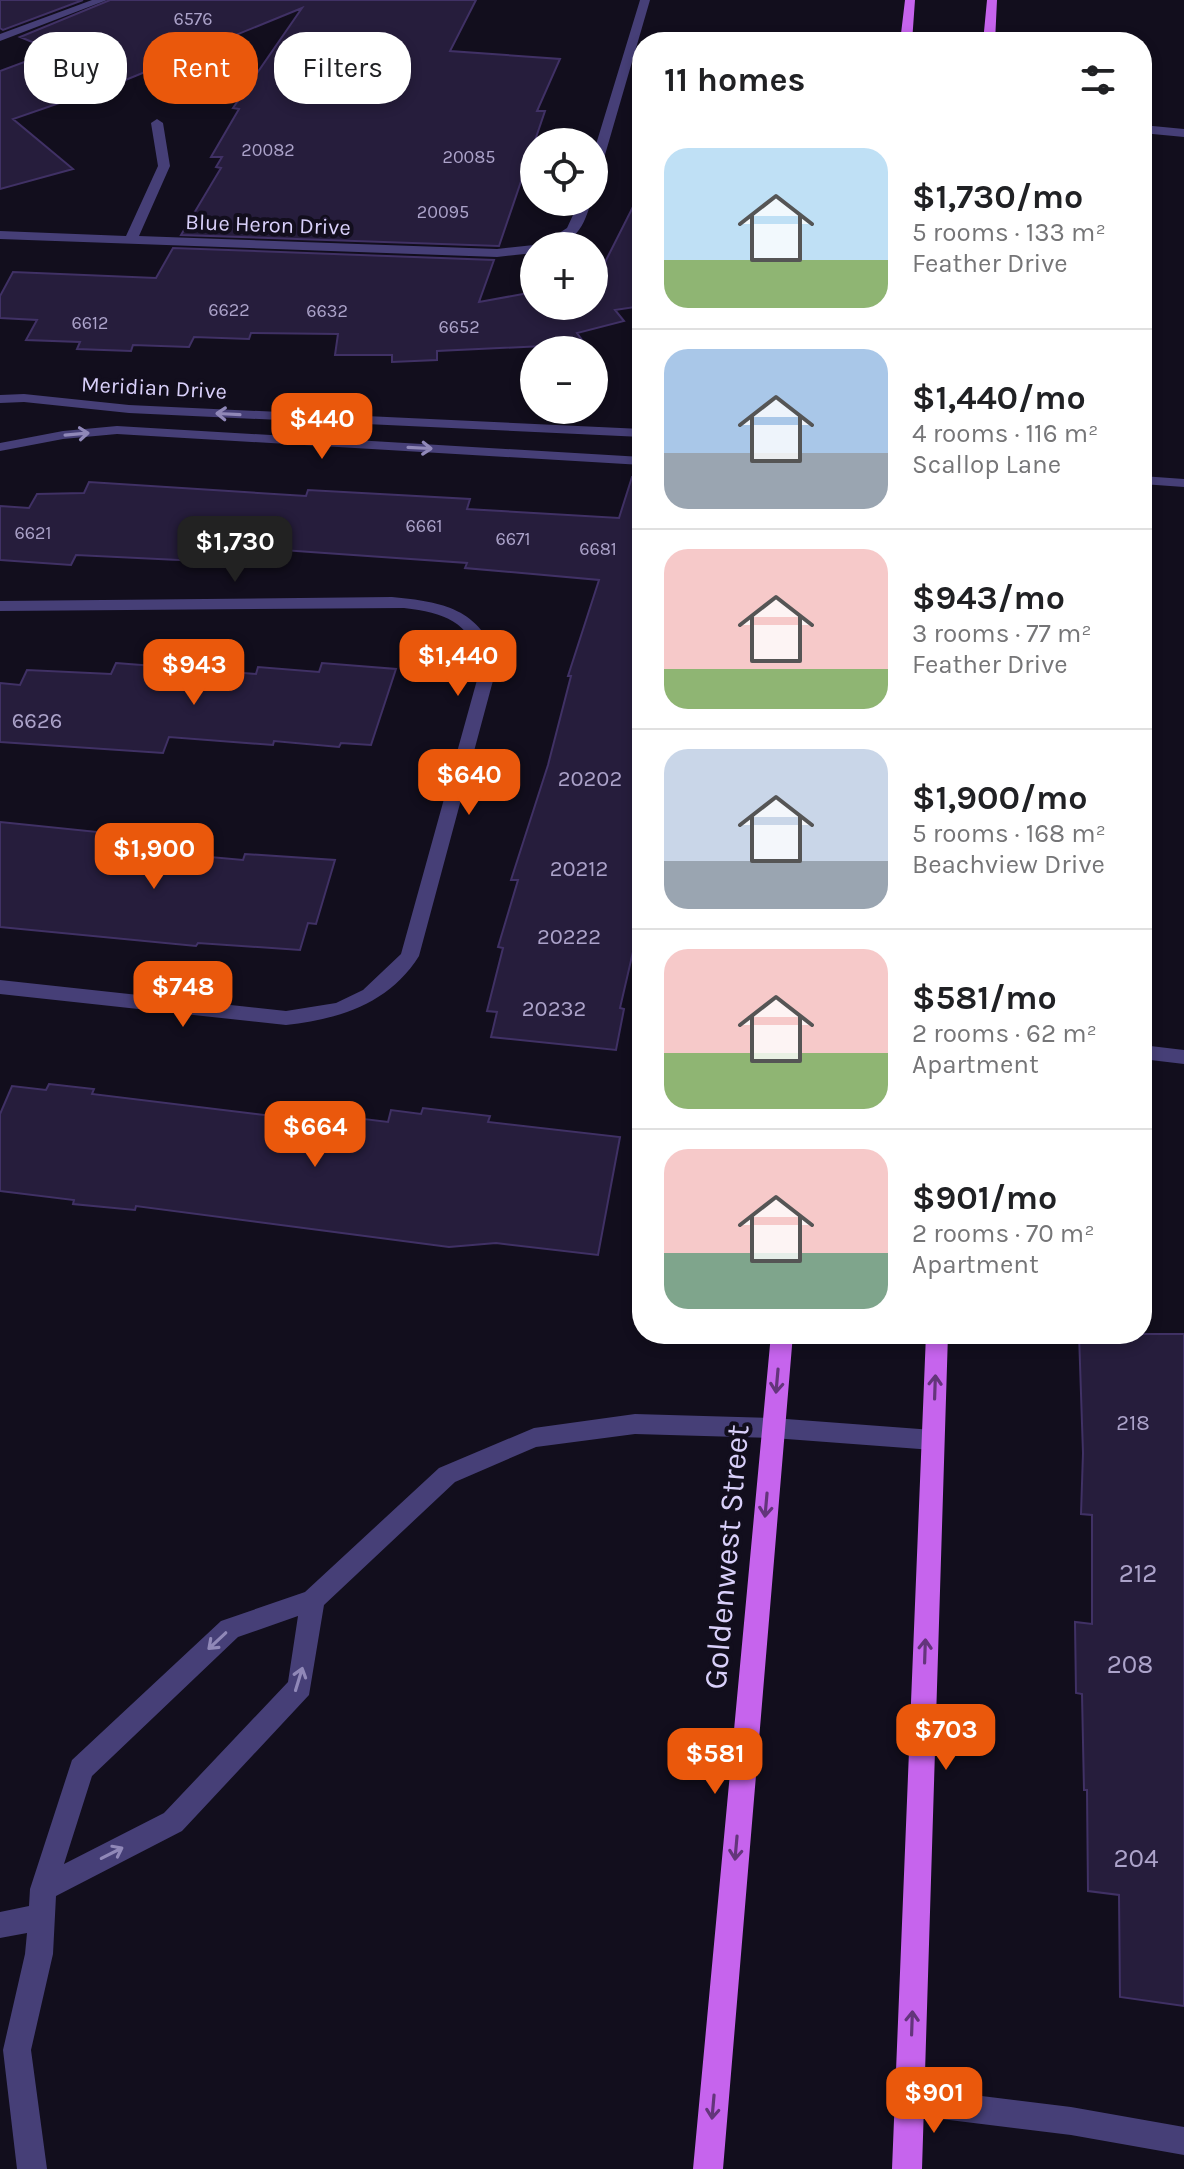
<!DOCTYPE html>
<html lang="en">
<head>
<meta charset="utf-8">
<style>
	:root { --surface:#fff; --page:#f2f2f2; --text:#202124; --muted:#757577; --line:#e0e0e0; --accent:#ea580c }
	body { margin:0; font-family:Karla,sans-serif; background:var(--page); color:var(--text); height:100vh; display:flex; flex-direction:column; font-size:30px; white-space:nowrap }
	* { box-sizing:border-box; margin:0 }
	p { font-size:26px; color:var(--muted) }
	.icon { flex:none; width:44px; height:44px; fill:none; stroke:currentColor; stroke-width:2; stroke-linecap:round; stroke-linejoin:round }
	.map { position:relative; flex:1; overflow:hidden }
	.panel { position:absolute; left:632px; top:32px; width:520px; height:1312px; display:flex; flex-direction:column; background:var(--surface); border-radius:32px; box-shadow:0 4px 12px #0003 }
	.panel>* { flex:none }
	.top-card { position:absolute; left:24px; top:32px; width:488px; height:72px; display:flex; gap:16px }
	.buttons { position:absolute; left:520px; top:128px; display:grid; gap:16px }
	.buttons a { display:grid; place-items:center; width:88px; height:88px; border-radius:50%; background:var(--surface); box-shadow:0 4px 12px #0003; font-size:40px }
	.price { position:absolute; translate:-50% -68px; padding:0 18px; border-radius:16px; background:var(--accent); color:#fff; font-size:26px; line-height:52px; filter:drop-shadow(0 2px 4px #0008) }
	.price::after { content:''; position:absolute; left:50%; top:48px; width:24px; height:18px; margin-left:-12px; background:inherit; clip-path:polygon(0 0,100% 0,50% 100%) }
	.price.current { background:#222; color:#fff }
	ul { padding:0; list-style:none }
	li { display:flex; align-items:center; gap:24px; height:200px; padding:0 32px }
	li+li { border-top:2px solid var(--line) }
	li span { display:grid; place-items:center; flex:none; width:224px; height:160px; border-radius:24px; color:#555 }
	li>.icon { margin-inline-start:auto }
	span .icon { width:96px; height:96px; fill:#fffc; stroke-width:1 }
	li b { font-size:34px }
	h2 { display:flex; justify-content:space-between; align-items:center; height:96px; padding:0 32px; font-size:34px }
	.pill { padding:0 28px; border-radius:32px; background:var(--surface); box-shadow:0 4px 12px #0003; font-size:28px; line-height:72px }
	.pill.current { background:var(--accent); color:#fff }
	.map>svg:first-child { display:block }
</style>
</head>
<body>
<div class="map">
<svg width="1184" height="2169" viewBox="0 0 1184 2169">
	<rect width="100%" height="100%" fill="#120e1d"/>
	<!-- building -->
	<path fill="#261d3c" stroke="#403165" stroke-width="2" d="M0 0H83L3 30 0 28Z
		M110 0H476L450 51 560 59 537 111H545L499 246 181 235 221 168 216 167 222 157H211L239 109 233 108 302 8 123 81 13 119 73 169 0 189V71L54 51 20 37Z
		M642 189V306L615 310 624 321 577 333 585 344 437 351V360L392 362V355H335L338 334 251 333 249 339 194 337 189 347 133 345 131 351 77 349 80 342 26 340 37 320 0 318V296L13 272 156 278 173 248 494 260 479 302 534 292V306H594V284Z
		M632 477 642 478V913L620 1008 624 1009 616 1050 491 1037 497 1012 487 1011 503 948 498 947 518 880H511L548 765 571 676H568L599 580 465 568 467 563 268 549 262 564 76 555 71 565 0 560V506L29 508 37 494 84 493 89 482 306 496 308 490 470 499 467 509 619 518Z
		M116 663 256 674 258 667 319 672 322 663 396 669 371 745 341 743 339 747 274 741 273 745 169 737 163 753 0 742V683L20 685 27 670 111 674Z
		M0 822 127 835 121 849 243 860 245 854 335 860 316 924 308 923 300 950 198 943 196 946 0 927Z
		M49 1084 94 1089 92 1094 288 1118 290 1110 388 1122 391 1110 421 1114 423 1108 490 1116 488 1122 620 1137 598 1255 496 1243 449 1247 136 1206 135 1210 73 1204 74 1200 0 1191V1114L12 1086 46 1090Z
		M1079 1334H1184V2006L1120 1997 1119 1895 1088 1891 1087 1790H1084L1082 1694 1076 1693 1075 1622 1092 1624V1515L1081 1514 1083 1453Z"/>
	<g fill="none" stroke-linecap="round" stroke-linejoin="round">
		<!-- minor -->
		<path fill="#463f77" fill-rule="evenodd" d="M92 0H107L0 41V34Z
			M640 0H650L600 172 594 176V151Z
			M157 119 163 123 170 166 139 236 497 249 534 245 538 246H534V253L497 257 0 239V231L126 236 158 166 151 123Z
			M1142 125 1184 129V137L1142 133Z
			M579 202H591C582 233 572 246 539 246L567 228Z
			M24 394 129 405 642 429V437L129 413 24 402 0 403V395Z
			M117 426 642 457V465L117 434 63 439 0 451V443L63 431Z
			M1142 476 1184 479V487L1142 484Z
			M392 597C443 602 480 608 498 662L419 956C389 1004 339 1019 286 1025L0 994V980L286 1011 336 1003 363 990 401 954 482 662C468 621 445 613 404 608L0 611V601Z
			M1142 1045 1184 1050V1064L1142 1059Z
			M635 1414 773 1418 933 1430 941 1433 944 1440 941 1447 933 1450 773 1438 635 1434 536 1447 455 1482 324 1605 309 1695 182 1831 56 1896 53 1954 31 2050 47 2169H17L3 2050 25 1954 27 1933 0 1938V1912L29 1906 30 1889 72 1760 221 1621 305 1592 439 1468 534 1428ZM298 1616 288 1682 164 1813 64 1864 92 1776 238 1637Z
			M909 2087 1071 2107 1184 2127V2155L1071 2135 909 2115 899 2111 895 2101 899 2091Z"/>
		<!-- major -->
		<path fill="#c664ed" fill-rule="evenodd" d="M905 0H915L912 42H900Z
			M987 0H997L995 42H983Z
			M771 1334H793L723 2169H693Z
			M926 1334H948L922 2169H892Z"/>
	</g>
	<!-- one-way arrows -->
	<defs><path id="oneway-shaft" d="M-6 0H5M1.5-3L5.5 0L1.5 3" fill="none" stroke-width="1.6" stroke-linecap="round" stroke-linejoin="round" transform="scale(2)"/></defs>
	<g stroke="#9088b8">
		<use href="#oneway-shaft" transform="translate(228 414) rotate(-177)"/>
		<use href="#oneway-shaft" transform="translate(77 434) rotate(-5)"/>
		<use href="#oneway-shaft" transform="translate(420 448) rotate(3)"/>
		<use href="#oneway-shaft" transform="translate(217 1641) rotate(137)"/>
		<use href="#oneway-shaft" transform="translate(299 1679) rotate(-73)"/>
		<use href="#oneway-shaft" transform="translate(112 1853) rotate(-27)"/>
	</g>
	<g stroke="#63357b">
		<use href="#oneway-shaft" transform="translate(777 1381) rotate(95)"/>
		<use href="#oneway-shaft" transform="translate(935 1387) rotate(-88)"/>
		<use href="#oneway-shaft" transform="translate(766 1505) rotate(95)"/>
		<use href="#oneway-shaft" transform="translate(925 1651) rotate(-88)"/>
		<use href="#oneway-shaft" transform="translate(736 1848) rotate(95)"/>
		<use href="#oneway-shaft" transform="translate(912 2023) rotate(-88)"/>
		<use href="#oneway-shaft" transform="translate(713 2107) rotate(95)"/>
	</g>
	<g text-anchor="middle" stroke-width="8" stroke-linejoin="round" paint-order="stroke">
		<!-- far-number labels -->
		<g font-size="18" fill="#aca3ca">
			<text x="193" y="25">6576</text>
			<text x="268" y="156">20082</text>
			<text x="469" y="163">20085</text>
			<text x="443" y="218">20095</text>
			<text x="229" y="316">6622</text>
			<text x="327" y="317">6632</text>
			<text x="90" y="329">6612</text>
			<text x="459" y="333">6652</text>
			<text x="424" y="532">6661</text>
			<text x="33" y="539">6621</text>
			<text x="513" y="545">6671</text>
			<text x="598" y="555">6681</text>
		</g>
		<!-- far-street labels -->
		<g font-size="22" fill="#d9d0fa" stroke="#120e1d">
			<text transform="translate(268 224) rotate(2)" y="8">Blue Heron Drive</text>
			<text transform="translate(154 387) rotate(3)" y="8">Meridian Drive</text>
		</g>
		<!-- number labels -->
		<g font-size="22" fill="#aca3ca">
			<text x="37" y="728">6626</text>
			<text x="590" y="786">20202</text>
			<text x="579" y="876">20212</text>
			<text x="569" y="944">20222</text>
			<text x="554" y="1016">20232</text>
			<text x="1133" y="1430">218</text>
		</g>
		<!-- near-number labels -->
		<g font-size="26" fill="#aca3ca">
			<text x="1138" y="1582">212</text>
			<text x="1130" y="1673">208</text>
			<text x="1136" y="1867">204</text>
		</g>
		<!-- near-street labels -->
		<g font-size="32" fill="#d9d0fa" stroke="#120e1d">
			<text transform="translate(726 1557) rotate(-85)" y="11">Goldenwest Street</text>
		</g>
	</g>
</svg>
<div class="buttons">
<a><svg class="icon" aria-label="locate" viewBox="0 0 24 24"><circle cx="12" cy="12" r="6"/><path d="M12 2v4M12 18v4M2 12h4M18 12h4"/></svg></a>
<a>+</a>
<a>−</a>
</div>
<b class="price" style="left:322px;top:461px">$440</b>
<b class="price current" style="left:235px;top:584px">$1,730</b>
<b class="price" style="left:458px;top:698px">$1,440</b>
<b class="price" style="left:194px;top:707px">$943</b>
<b class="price" style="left:469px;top:817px">$640</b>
<b class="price" style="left:154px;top:891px">$1,900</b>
<b class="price" style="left:183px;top:1029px">$748</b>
<b class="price" style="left:315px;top:1169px">$664</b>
<b class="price" style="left:946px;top:1772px">$703</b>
<b class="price" style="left:715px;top:1796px">$581</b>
<b class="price" style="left:934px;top:2135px">$901</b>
<div class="top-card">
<a class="pill">Buy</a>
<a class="pill current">Rent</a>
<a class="pill">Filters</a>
</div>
<section class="panel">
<h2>11 homes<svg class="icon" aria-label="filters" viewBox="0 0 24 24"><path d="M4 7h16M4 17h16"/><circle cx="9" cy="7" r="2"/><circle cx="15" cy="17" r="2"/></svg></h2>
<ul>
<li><span style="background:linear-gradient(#bfe0f5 70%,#8fb573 0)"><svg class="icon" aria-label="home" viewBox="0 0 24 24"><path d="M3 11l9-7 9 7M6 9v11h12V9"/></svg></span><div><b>$1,730/mo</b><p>5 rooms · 133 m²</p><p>Feather Drive</p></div></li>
<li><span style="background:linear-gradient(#a9c7e8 65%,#9aa5b1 0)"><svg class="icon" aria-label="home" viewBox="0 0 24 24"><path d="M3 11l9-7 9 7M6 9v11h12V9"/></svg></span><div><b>$1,440/mo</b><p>4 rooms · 116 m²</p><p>Scallop Lane</p></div></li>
<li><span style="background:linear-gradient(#f6c9c9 75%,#8fb573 0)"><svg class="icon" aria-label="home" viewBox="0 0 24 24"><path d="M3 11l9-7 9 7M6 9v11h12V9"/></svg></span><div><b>$943/mo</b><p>3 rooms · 77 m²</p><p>Feather Drive</p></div></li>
<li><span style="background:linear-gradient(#c9d6e8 70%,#9aa5b1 0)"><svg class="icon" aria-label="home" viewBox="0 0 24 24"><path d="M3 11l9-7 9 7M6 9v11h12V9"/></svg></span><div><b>$1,900/mo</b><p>5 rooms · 168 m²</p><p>Beachview Drive</p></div></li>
<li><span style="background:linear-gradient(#f6c9c9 65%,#8fb573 0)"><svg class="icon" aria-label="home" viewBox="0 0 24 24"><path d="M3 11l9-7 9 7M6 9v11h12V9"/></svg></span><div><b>$581/mo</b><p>2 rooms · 62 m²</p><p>Apartment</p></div></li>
<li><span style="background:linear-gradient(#f6c9c9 65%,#7fa58c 0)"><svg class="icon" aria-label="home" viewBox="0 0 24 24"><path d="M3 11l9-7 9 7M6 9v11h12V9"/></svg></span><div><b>$901/mo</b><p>2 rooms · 70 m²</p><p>Apartment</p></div></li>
</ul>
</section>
</div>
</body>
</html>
